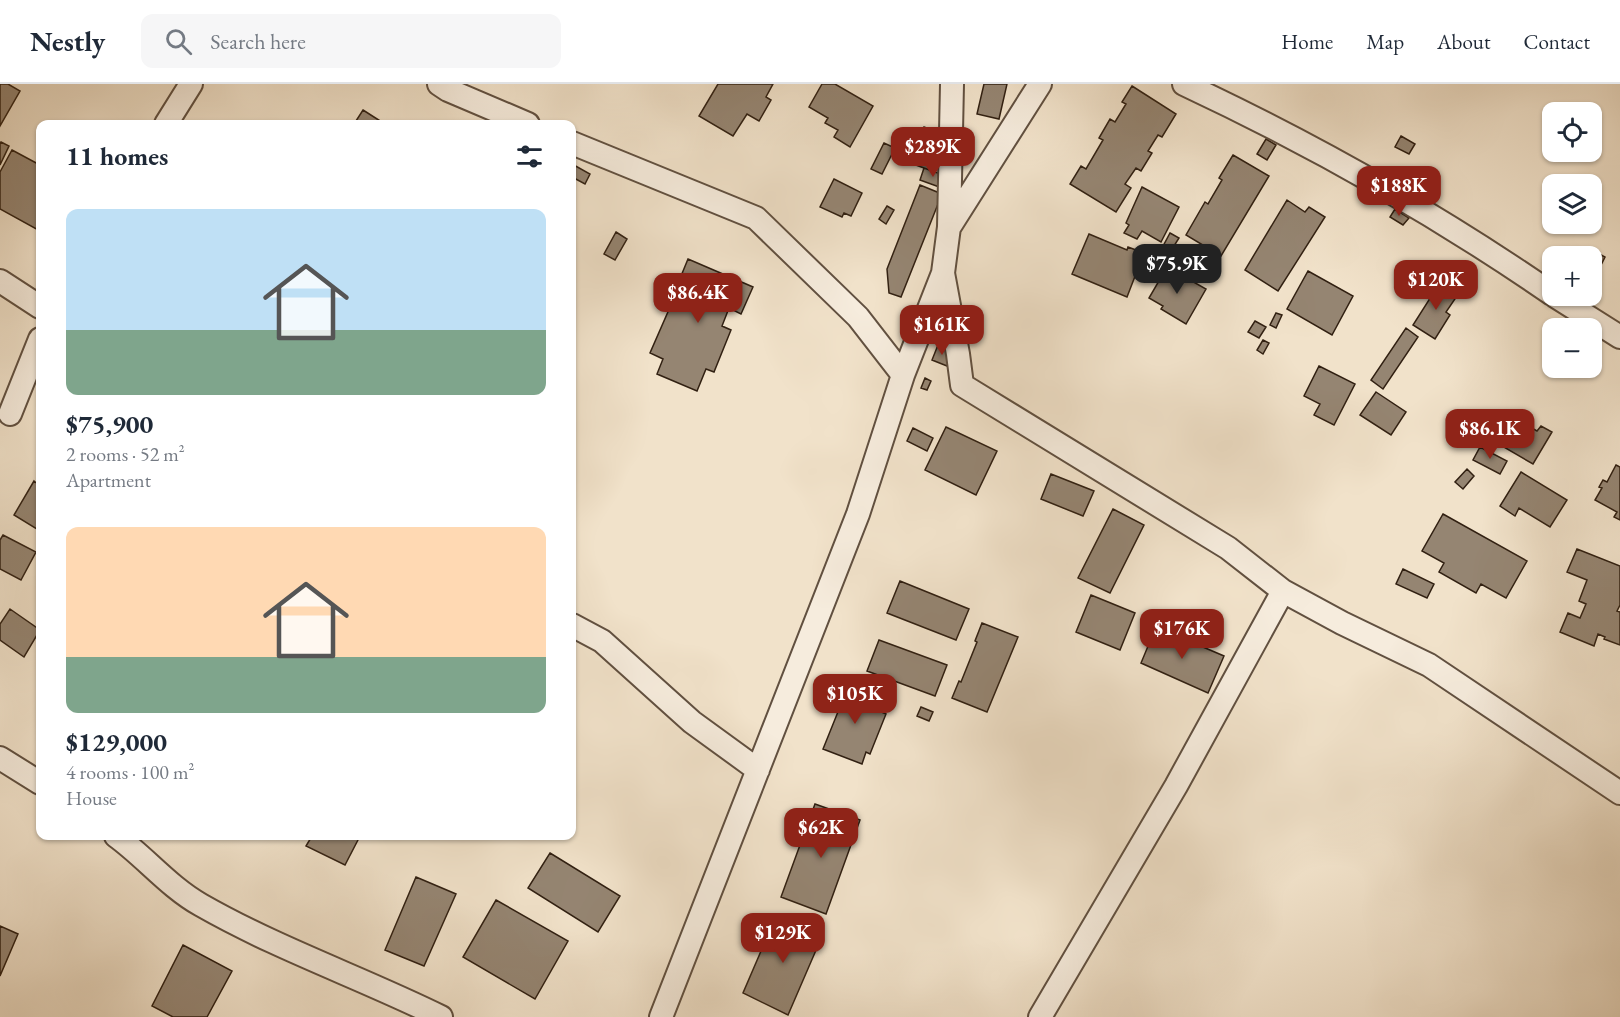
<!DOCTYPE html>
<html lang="en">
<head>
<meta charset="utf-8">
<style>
	:root { --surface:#fff; --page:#f6f6f7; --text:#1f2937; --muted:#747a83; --line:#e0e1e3; --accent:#8f2418 }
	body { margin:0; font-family:"EB Garamond",serif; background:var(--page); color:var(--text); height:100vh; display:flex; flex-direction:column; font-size:22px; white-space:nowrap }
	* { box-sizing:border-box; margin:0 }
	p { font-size:20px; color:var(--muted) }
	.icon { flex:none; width:33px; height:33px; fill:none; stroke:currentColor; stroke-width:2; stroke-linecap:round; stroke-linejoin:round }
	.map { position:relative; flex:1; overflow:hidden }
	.details { position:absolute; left:36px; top:36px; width:540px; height:720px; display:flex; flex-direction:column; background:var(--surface); border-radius:12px; box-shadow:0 2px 4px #0004 }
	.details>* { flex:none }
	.fabs { position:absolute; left:1542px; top:18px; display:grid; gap:12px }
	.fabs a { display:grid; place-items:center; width:60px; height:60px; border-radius:12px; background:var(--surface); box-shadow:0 2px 4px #0004; font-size:30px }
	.price { position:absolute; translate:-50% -51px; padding:0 14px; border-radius:12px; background:var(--accent); color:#fff; font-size:20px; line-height:39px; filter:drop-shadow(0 2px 3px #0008) }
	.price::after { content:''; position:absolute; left:50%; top:36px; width:18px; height:14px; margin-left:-9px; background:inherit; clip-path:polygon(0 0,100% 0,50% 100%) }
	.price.on { background:#222; color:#fff }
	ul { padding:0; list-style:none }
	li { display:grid; align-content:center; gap:12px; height:318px; padding:0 30px }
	li span { display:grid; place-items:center; height:186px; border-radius:12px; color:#555 }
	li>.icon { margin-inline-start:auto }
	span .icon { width:108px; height:108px; fill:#fffc; stroke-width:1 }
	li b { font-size:26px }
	h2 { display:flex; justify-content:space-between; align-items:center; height:72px; padding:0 30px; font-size:26px }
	header { display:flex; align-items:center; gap:36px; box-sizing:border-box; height:84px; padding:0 30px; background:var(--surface); border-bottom:2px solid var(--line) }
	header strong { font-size:28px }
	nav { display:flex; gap:33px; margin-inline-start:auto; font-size:21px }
	.search { width:420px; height:54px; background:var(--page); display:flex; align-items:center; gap:15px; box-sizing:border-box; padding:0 21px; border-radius:12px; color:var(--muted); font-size:22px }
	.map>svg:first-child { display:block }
</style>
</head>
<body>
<header>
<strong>Nestly</strong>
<div class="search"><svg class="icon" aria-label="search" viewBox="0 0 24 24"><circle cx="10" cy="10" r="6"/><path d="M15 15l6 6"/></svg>Search here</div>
<nav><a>Home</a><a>Map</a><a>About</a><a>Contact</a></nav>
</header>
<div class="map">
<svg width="1620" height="933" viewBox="0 0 1620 933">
	<rect width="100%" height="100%" fill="#f1e2ca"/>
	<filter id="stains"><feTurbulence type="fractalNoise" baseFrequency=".00333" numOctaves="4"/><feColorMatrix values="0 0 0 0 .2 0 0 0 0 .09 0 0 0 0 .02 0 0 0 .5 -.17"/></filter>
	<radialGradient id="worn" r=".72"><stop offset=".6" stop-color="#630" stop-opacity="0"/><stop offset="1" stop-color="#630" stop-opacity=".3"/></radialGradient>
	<!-- building -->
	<path fill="#958572" stroke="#312012" stroke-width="1.5" d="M0 0H8L20 7 0 42Z
		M718 0H773L766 13 771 16 759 37 747 30 733 52 699 32Z
		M822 0H835L873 22 850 63 834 53 838 46 825 39 828 34 809 23Z
		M984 0H1007L999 35 977 30Z
		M1132 2 1176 30 1162 53 1158 51 1148 67 1152 69 1141 87 1136 84 1125 100 1131 104 1116 128 1070 100 1081 82 1086 85 1103 56 1099 54 1110 35 1115 38 1126 20 1122 18Z
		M363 26 385 40H354Z
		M924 43 939 49 931 68 916 62Z
		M1401 52 1415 60 1409 70 1395 63Z
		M1266 55 1276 61 1267 76 1257 70Z
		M1 58 9 62 0 81V60Z
		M884 59 895 64 882 90 871 85Z
		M918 64 941 73 935 88 913 80Z
		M12 66 40 81V147L0 125V88Z
		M1233 71 1269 92 1221 172 1186 151 1205 118 1208 120 1222 96 1219 94Z
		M572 80 590 90 585 100 572 93Z
		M924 84 946 92 942 104 920 96Z
		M834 95 862 109 851 132 844 129 842 133 820 123Z
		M920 101 942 110 901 213 889 209 887 185Z
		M1142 103 1179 123 1161 158 1142 147 1137 155 1124 149 1129 141 1126 139Z
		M1287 116 1305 128 1309 123 1325 133 1278 207 1245 186Z
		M887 122 894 126 886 140 879 135Z
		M1395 125 1409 134 1403 141 1390 133Z
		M616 148 627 155 615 176 604 170Z
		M1170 149 1179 154 1169 170 1161 166Z
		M1089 150 1127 166 1128 163 1144 169 1127 213 1072 190Z
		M1592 166 1605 173 1600 183 1592 179V172H1589Z
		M688 175 753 203 741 230 729 224 722 242 731 246 714 288 706 285 697 307 657 290 663 275 650 269 681 198 679 197Z
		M1167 183 1206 205 1186 240 1161 225 1163 222 1149 214Z
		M1308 187 1353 212 1332 251 1287 225Z
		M1441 197 1459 209 1446 228 1450 231 1435 255 1413 241Z
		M1276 229 1282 231 1276 244 1270 241Z
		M1255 237 1266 243 1259 254 1248 248Z
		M1406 244 1418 253 1383 305 1371 296Z
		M1263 256 1269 259 1263 270 1257 266Z
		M938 261 953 267 947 282 932 276Z
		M1319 282 1355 300 1334 341 1314 331 1320 320 1304 312Z
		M925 294 931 297 927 306 921 304Z
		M1376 308 1406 328 1391 351 1360 331Z
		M1505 329 1537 347 1541 342 1552 348 1533 380 1490 355Z
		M946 343 997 367 976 411 925 386Z
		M913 344 933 354 927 367 907 357Z
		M1480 363 1507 377 1500 390 1473 376Z
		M1616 381 1620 383V436L1614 433 1617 428 1595 416 1602 404 1599 403 1603 396 1607 398Z
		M1467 385 1474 392 1463 405 1455 398Z
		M1521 388 1567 416 1550 443 1519 424 1515 432 1500 422Z
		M1051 390 1094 407 1083 432 1041 415Z
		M34 397 40 402V447L14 431Z
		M1113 425 1144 441 1110 509 1078 494Z
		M1443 430 1527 477 1506 514 1481 500 1476 509 1439 488 1444 479 1422 467Z
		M3 451 36 468 21 496 0 485V456Z
		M1577 465 1620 482V521L1617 527 1620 528V561L1604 555 1605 553 1598 550 1594 562 1560 548 1568 529 1580 534 1586 520 1579 517 1587 496 1567 488Z
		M1403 485 1434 500 1427 514 1396 500Z
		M900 497 969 525 956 556 887 529Z
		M1091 511 1135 529 1120 566 1076 548Z
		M10 525 40 546 24 573 0 556V540Z
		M982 539 1018 553 987 628 952 614 959 597 961 598 977 558 975 557Z
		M1156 543 1224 572 1208 609 1141 579Z
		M879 556 947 581 935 612 867 587Z
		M850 598 878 610 873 624 886 630 870 670 866 668 862 680 823 665Z
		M921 623 933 628 929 637 917 632Z
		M815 720 860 736 826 830 781 813Z
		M312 752H360L345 781 306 762Z
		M550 769 620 812 598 848 528 804Z
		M416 793 456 810 424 882 385 866Z
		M496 816 568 857 535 915 463 873Z
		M777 830 823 850 788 931 743 909Z
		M0 842 18 850 0 892Z
		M183 861 232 887 207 933H173L152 922Z"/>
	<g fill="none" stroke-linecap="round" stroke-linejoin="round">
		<!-- minor casing -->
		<g stroke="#615040" stroke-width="26">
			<path id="minor" d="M439 0 448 6 528 40
				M1184 0C1312 60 1436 130 1552 210
				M166 40 191 0
				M572 59 756 134 858 233 903 291
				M950 142 1040 0
				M943 189 958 270 962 301 1228 464 1283 507 1342 539 1429 581 1620 709
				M0 197 40 223
				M1555 212 1620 253
				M10 330 40 255
				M572 541 602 557 692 638 758 686
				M0 674 40 699
				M116 752C145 773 169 803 201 821 278 865 362 894 441 933
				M661 933 858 430 903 291 943 189 949 143 952 0
				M1040 933 1176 702 1283 507"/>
		</g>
		<!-- minor -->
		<use href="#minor" stroke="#f6ecdd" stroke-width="22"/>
	</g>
	<rect width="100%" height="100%" filter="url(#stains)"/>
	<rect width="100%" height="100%" fill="url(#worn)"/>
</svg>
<div class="fabs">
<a><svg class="icon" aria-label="locate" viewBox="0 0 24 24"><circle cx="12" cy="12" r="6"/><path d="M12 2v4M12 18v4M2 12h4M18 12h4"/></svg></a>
<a><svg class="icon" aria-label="layers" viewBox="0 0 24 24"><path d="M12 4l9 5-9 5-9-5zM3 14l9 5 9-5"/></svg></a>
<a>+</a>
<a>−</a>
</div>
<b class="price" style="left:933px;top:94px">$289K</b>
<b class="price" style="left:1399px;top:133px">$188K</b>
<b class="price on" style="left:1177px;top:211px">$75.9K</b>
<b class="price" style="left:1436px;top:227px">$120K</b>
<b class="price" style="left:698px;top:240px">$86.4K</b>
<b class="price" style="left:942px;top:272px">$161K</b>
<b class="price" style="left:1490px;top:376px">$86.1K</b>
<b class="price" style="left:1182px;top:576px">$176K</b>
<b class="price" style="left:855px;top:641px">$105K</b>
<b class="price" style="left:821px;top:775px">$62K</b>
<b class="price" style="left:783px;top:880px">$129K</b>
<section class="details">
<h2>11 homes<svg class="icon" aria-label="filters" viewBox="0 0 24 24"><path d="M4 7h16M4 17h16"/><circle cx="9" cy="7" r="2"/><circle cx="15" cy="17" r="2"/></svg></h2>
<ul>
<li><span style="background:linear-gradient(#bfe0f5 65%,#7fa58c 0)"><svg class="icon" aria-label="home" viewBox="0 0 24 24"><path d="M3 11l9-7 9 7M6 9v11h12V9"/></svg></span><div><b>$75,900</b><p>2 rooms · 52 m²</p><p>Apartment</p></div></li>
<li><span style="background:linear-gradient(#ffd9b3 70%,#7fa58c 0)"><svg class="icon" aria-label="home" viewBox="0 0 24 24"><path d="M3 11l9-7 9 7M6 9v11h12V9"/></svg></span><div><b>$129,000</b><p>4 rooms · 100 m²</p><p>House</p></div></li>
</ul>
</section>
</div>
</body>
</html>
